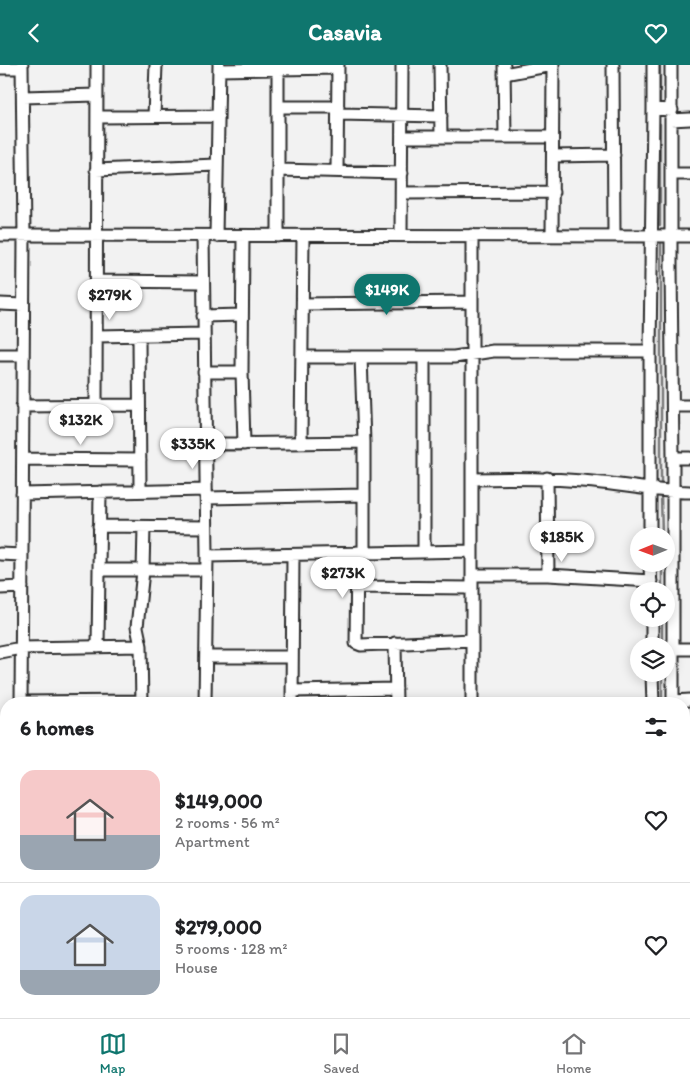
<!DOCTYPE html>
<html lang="en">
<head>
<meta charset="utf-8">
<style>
	:root { --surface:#fff; --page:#f6f6f6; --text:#202124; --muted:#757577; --line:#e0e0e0; --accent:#0f766e }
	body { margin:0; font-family:Itim,sans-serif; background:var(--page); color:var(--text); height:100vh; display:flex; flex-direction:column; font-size:19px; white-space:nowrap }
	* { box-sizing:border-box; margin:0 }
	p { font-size:16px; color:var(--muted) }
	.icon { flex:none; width:28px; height:28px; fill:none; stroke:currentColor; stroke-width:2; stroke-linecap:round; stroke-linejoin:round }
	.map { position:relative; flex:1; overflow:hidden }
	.details { position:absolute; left:0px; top:632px; width:690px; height:321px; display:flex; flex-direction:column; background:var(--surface); border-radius:20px 20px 0 0; box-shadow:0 2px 12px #0003 }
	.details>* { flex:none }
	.needle { width:32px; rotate:269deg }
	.controls { position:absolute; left:630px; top:462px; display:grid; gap:10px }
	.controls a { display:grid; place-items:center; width:45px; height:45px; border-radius:50%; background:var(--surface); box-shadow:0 2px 12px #0003; font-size:25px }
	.price { position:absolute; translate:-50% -42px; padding:0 11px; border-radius:18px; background:#fff; color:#222; font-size:16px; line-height:32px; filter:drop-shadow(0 1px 2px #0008) }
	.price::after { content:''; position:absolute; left:50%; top:30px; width:15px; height:11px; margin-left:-8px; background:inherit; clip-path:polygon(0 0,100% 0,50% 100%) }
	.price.current { background:var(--accent); color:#fff }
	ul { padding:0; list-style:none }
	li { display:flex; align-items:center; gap:15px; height:125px; padding:0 20px }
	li+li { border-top:1px solid var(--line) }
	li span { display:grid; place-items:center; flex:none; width:140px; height:100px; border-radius:15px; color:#555 }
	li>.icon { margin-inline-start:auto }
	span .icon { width:60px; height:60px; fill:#fffc; stroke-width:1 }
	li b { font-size:21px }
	h2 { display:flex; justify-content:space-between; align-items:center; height:60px; padding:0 20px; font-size:21px }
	header { display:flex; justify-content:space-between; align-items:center; height:65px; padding:0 20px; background:var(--accent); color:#fff; font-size:22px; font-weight:700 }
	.dock { display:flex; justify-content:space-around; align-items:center; height:70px; border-top:1px solid var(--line); background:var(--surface); font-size:14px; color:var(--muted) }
	.dock a { display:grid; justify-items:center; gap:2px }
	.dock .current { color:var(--accent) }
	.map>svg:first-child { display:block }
</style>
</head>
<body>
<header><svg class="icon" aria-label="back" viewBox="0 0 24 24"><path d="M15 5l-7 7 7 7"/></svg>Casavia<svg class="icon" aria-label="heart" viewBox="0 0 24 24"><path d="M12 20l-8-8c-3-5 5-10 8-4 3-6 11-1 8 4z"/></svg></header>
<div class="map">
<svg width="690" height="953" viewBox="0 0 690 953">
	<rect width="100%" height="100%" fill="#f2f2f2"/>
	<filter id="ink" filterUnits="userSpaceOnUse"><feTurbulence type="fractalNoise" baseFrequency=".02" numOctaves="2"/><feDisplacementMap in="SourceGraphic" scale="10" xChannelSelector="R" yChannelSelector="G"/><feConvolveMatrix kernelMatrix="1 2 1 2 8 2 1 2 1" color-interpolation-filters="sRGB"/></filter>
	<g filter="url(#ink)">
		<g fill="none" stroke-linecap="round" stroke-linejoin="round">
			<!-- stream -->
			<path stroke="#787878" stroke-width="2.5" d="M660 0V41
				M660 59V161
				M661 178V422
				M661 430 662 471
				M662 499V526
				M662 554V581
				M662 609V639
				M663 953V948"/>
			<!-- minor casing -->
			<g stroke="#2b2b2b" stroke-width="15">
				<path id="minor" d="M440 0 441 72
					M504 0 505 72
					M613 0 614 171
					M653 0V44L672 45
					M671 0V202L673 393V639
					M0 3H22
					M219 5 338 3
					M504 9 553 0
					M23 32 97 30
					M278 42H338
					M338 49 441 51
					M154 51 156 0
					M98 52 218 51
					M671 55 690 54
					M402 72H552
					M553 91 614 90
					M96 105 216 100
					M278 105 402 108
					M337 106 338 0
					M672 109H690
					M402 128 553 127
					M0 170 690 171
					M401 170 402 0
					M203 171 207 491 205 639
					M216 171 219 0
					M278 171V5
					M552 171 553 0
					M243 172 242 307 244 379
					M97 216 203 217
					M0 239 23 240
					M303 239 471 237
					M203 251 242 250
					M97 271 203 269
					M139 271 140 426
					M0 290H22
					M303 292H454L493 286H650L653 44
					M361 292 364 377V487
					M204 307H242
					M22 341 139 340
					M96 341 97 0
					M673 341H690
					M301 377 303 171
					M205 379 364 377
					M673 393H690
					M23 394 140 395
					M547 413 548 510
					M472 414C516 413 559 413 602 418 632 421 660 427 690 427
					M22 429 206 425
					M206 433 364 430
					M99 461 206 462
					M650 471V286
					M424 486V292
					M357 487 356 578 361 580 472 575
					M0 489 22 490
					M207 491 472 486
					M650 499 651 526
					M99 505H206
					M472 510H548L651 516
					M357 522 472 523
					M0 523 22 522
					M652 554V581
					M395 578 396 639
					M98 582 100 427
					M673 584H690
					M0 587 21 583 141 581
					M206 592H291
					M652 609 653 639
					M292 626 396 624
					M673 636 690 635
					M21 637 142 636
					M21 639 24 171 22 0
					M142 639 141 581 137 562 143 506 144 462
					M292 639 293 490
					M472 639V170
					M684 670H690
					M0 764H6
					M0 815 6 814
					M684 869H690
					M0 872 6 871
					M684 921 690 920
					M195 948V953
					M253 948V953
					M294 948V953
					M399 948V953
					M472 948V953
					M550 948V953
					M672 948V953
					M19 953V948
					M651 953V948"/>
			</g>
			<!-- minor -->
			<use href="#minor" stroke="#fff" stroke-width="11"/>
		</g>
	</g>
</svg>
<div class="controls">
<a><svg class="needle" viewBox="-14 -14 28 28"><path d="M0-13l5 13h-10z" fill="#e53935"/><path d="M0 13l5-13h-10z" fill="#757577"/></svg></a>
<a><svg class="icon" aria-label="locate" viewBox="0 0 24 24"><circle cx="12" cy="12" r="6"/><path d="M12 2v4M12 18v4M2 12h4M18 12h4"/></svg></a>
<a><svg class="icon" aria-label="layers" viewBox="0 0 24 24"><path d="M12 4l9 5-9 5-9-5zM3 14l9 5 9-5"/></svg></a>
</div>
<b class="price current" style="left:387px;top:251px">$149K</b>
<b class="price" style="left:110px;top:256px">$279K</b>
<b class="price" style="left:81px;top:381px">$132K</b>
<b class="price" style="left:193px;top:405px">$335K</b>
<b class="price" style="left:562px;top:498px">$185K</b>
<b class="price" style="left:343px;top:534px">$273K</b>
<section class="details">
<h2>6 homes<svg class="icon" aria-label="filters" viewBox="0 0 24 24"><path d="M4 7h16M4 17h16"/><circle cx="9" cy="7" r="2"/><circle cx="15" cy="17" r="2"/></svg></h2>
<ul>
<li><span style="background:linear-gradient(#f6c9c9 65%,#9aa5b1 0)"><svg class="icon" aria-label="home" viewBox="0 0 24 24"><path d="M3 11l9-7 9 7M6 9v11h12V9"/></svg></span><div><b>$149,000</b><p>2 rooms · 56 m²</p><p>Apartment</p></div><svg class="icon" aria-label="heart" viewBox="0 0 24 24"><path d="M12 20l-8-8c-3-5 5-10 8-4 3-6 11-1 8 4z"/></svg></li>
<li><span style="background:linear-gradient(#c9d6e8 75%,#9aa5b1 0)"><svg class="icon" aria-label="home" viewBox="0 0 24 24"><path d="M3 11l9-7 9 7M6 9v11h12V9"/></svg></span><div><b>$279,000</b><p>5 rooms · 128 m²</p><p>House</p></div><svg class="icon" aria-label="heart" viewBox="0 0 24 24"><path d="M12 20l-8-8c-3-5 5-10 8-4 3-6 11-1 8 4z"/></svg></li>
</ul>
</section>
</div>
<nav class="dock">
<a class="current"><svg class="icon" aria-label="map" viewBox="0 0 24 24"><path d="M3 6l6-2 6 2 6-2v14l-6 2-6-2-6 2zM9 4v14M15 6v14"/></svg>Map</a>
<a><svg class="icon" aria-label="saved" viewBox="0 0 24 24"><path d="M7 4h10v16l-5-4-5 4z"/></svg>Saved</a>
<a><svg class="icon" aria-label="home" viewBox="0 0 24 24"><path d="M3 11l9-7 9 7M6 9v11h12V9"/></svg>Home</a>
</nav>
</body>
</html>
